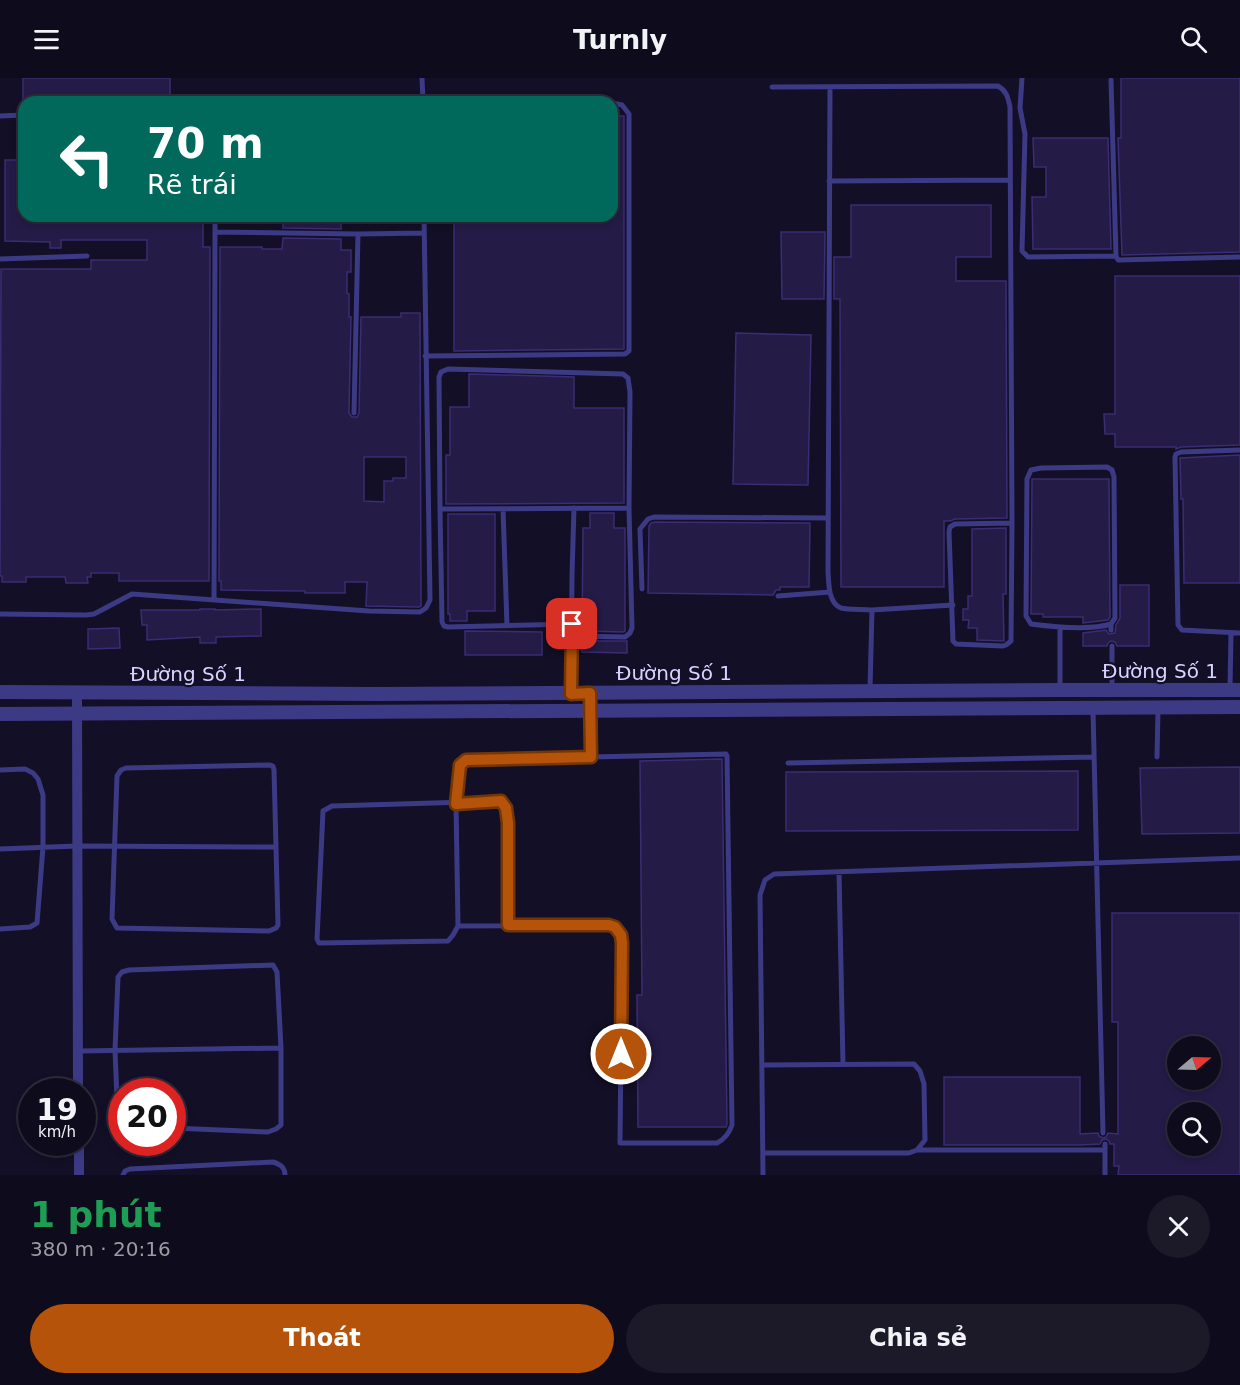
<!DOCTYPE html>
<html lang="vi">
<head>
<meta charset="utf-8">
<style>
	:root { --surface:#0e0b1c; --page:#1c1929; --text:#f1f3f6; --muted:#9b9ba3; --line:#2e2b3b; --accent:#b45309 }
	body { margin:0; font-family:"DejaVu Sans",sans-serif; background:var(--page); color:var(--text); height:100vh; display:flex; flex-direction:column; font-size:22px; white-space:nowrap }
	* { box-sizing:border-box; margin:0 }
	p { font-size:20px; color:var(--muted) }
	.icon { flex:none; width:33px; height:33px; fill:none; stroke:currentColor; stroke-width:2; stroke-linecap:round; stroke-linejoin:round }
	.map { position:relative; height:1097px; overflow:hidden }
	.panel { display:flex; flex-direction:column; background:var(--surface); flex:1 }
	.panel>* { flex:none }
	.guide { position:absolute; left:18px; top:18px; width:600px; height:126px; border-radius:18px; box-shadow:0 3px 9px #0003,0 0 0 2px var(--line); background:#00695c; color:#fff; overflow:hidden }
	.needle { width:39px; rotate:71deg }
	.controls { position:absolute; left:1167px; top:958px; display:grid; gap:12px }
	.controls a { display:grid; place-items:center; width:54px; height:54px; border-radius:50%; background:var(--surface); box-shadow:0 3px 9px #0003,0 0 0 2px var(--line); font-size:30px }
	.speed { position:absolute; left:18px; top:1000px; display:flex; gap:12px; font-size:30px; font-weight:700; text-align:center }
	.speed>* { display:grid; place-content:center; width:78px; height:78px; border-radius:50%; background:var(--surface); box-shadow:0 3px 9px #0003,0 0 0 2px var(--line); line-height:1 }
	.speed small { font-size:15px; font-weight:400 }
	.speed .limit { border:9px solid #d22; background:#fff; color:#111 }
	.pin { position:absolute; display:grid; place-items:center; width:51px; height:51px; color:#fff; margin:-26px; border-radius:12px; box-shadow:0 3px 9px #0006 }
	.me { position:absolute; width:66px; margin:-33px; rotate:0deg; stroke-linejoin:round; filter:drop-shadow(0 0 4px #0008) }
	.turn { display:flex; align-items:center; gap:21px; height:126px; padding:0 30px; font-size:27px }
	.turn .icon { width:78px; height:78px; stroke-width:2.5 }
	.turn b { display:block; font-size:42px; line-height:51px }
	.round { display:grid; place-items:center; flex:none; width:63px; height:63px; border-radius:32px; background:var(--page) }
	.head { display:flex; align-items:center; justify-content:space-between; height:102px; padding:0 30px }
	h1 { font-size:36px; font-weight:600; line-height:45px; color:#1e9e55 }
	.button { display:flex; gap:12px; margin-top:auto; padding:12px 30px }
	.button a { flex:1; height:69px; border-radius:36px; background:var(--accent); color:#fff; font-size:24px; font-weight:600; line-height:69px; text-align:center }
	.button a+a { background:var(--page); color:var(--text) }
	header { display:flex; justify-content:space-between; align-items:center; height:78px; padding:0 30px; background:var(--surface); font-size:27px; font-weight:600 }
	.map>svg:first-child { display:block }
</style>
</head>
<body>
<header><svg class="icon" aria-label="menu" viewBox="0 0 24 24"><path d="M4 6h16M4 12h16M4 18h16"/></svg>Turnly<svg class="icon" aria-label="search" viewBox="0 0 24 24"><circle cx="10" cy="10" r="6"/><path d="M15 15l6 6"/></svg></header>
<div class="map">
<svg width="1240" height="1097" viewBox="0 0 1240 1097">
	<rect width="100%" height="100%" fill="#130f26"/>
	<path fill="#241b47" stroke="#3b2d73" stroke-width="1.5" fill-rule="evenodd" d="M23 0H170V24H23Z
		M1121 0H1240V174L1122 177 1118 60H1121Z
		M612 38H624V271L454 273V138H612Z
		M1033 60H1108L1111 171H1033L1032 119H1046V89H1034Z
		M5 82H24V138H203V169H210L209 503H119V495H91V499H87L88 505H66L65 499H26V504H2V498H0L1 191H91V182H147V162H61V170H50V164L5 163Z
		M851 127H991V179H956V203H1006L1007 440 955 441 950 443H944V509H841L840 221H834V179H851Z
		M283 138H341V151L283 150Z
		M781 154H825L824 221H782Z
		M283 160 341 161V172H351V194H347V215L349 216V239H351L349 335 352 339H357L359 335 361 239H401V235H420L421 528 419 529 366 528 367 504H345V515H305V513L221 512V503H219L220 169H262V171H282ZM364 379H406V400H393V403H384V424L364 423Z
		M1115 198H1240V367L1181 369 1176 371V369H1115V356H1105L1104 336H1115Z
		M736 255 811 257 808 407 733 406Z
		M469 296 574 299V330H624V425L446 426V377H450V329H469Z
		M1240 377V505H1184L1183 421H1181L1180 380Z
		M1032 401H1109L1110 539 1108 542 1083 545V539H1043V536H1031Z
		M590 435H614V450H625V553L623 554 582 553 583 450H590Z
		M448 436H495V533H467V543H450V536H448Z
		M655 444 810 445 809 509H780V512H776L773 517 648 515 649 448 651 445Z
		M1006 450V516H1003L1004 563 977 562V550H968L969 542H963V531H968V518H972V451Z
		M1120 507H1149V568H1117L1115 564 1111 563 1108 565 1107 568H1083V555L1106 552 1109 556 1115 555 1116 547 1120 540Z
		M200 531H215V532L261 531V558L216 559V565H200V559L147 562V547H142L141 532H200Z
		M119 550 120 570 88 571V551Z
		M465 553 542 554V577H465Z
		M582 563H627V575L582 574Z
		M722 681 727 1046 726 1049H638L637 917H642L640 683Z
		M1240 689V755L1142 756 1140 690Z
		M1078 693V752L786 753V694Z
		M1112 835H1240V1097H1118L1119 1088H1114V1066H1110L1109 1063 1106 1061 1102 1062 1100 1066 1080 1067H944V999H1080V1056L1098 1055 1099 1058 1103 1060 1106 1059 1108 1055 1118 1056V944H1112ZM1178 969H1210V1002H1178ZM1178 1035H1210V1068H1178Z"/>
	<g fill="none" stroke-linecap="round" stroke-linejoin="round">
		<path stroke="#3d3a85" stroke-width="5" d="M422 0 423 24
			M1022 0 1020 30 1025 56 1022 173 1028 179 1116 178
			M1111 2 1116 178 1118 182 1240 179
			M772 9 998 8C1007 13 1008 20 1010 29L1012 445 1011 563 1006 567 1003 568 956 566 953 563 949 454 950 449 955 446 1012 445
			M830 9 828 494C829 505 828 525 841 530 848 532 864 531 872 532
			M0 38 24 37
			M829 103 1010 102
			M215 138V154L358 156
			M0 181 87 178
			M425 278 625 276 629 273V36L622 27 612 25
			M354 335 358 156 424 155
			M1240 372 1181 374 1176 376 1175 379 1178 547 1182 552 1240 555
			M440 431 439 299 441 294 448 291 623 296 628 300 630 314 629 430
			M503 431 507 548
			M642 511 640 451 648 441 654 439 828 440
			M778 518 830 514
			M214 521 215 154
			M0 536 86 537 94 536 132 516 369 533 420 534 426 530 430 522 424 138
			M1111 546C1089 553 1054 549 1031 546L1026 538 1027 401 1031 392 1041 390 1107 389 1112 392 1114 399 1115 540 1111 546V552
			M1060 550V612
			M572 558 625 559 630 555 632 550 629 430 440 431 442 544 444 548 448 549 572 546
			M1112 568V611
			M1230 610 1231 555
			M870 611 872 532 953 527
			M571 614 572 497 574 430
			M1093 632 1103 1055
			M1157 679 1158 632
			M788 685 1094 679
			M270 687 273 688 274 692 278 847 276 850 269 853 117 850 112 841 117 698 121 692 126 690Z
			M0 692 25 691 33 695 38 701 43 717V769L37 845 30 849 0 851
			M0 771 77 768 275 769
			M839 794 843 986
			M508 847V745L506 730 501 723 332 728 323 733 317 861 319 865 448 863 453 857 458 848 456 726 460 687 466 683 591 679 590 617
			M458 848 609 847 616 849 621 857 622 865 620 1065H717C725 1061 729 1056 732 1047L727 678 726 676 591 679
			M79 973 281 970
			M762 987 914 986 920 993 924 1006 925 1062 917 1072 909 1075H763
			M122 1048 118 1046 115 972 118 899 122 894 129 892 273 887 277 894 281 970V1047L276 1051 268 1054 172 1050
			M1105 1066V1097
			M917 1072H1105
			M123 1097 125 1093 130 1091 273 1084C280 1086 285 1089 285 1097
			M763 1097 760 817 765 802 774 796 1240 780"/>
		<path stroke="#3d3a85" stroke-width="10" d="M77 615 78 1014
			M79 1065V1097"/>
		<path stroke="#3d3a85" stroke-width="14" d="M0 614 376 616 1060 612H1240
			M0 636 1240 629"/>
	</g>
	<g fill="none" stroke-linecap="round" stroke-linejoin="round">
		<defs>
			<path id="route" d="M572 546 571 616 590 615 591 679 466 682 460 687 456 726 501 723 506 730 508 745V847H609L615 849 621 857 622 865 621 976"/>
		</defs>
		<use href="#route" stroke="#753606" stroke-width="15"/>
		<use href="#route" stroke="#b45309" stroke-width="10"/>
	</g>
	<g text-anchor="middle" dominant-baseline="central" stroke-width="4.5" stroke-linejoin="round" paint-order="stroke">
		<g font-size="20" fill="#d9d4ff" stroke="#130f26">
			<text x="1160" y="593">Đường Số 1</text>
			<text x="674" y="595">Đường Số 1</text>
			<text x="188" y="596">Đường Số 1</text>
		</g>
	</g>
</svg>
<div class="controls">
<a><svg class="needle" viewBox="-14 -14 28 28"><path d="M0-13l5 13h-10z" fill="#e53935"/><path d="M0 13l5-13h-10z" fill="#9b9ba3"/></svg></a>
<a><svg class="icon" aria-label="search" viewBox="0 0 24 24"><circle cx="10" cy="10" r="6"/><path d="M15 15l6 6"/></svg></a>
</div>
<div class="speed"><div>19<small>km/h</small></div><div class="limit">20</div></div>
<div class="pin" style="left:572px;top:546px;background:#d93025"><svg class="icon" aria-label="arrive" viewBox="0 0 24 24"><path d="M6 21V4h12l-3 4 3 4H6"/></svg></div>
<svg class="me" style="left:621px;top:976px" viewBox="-20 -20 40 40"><circle r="17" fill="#b45309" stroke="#fff" stroke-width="3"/><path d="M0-11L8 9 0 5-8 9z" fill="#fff"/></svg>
<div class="guide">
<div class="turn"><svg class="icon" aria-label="left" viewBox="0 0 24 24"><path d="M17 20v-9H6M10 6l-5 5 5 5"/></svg><div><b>70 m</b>Rẽ trái</div></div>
</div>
</div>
<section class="panel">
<div class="head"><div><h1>1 phút</h1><p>380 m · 20:16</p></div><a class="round"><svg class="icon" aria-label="close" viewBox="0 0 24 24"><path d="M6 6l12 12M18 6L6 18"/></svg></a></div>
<div class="button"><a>Thoát</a><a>Chia sẻ</a></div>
</section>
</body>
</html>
